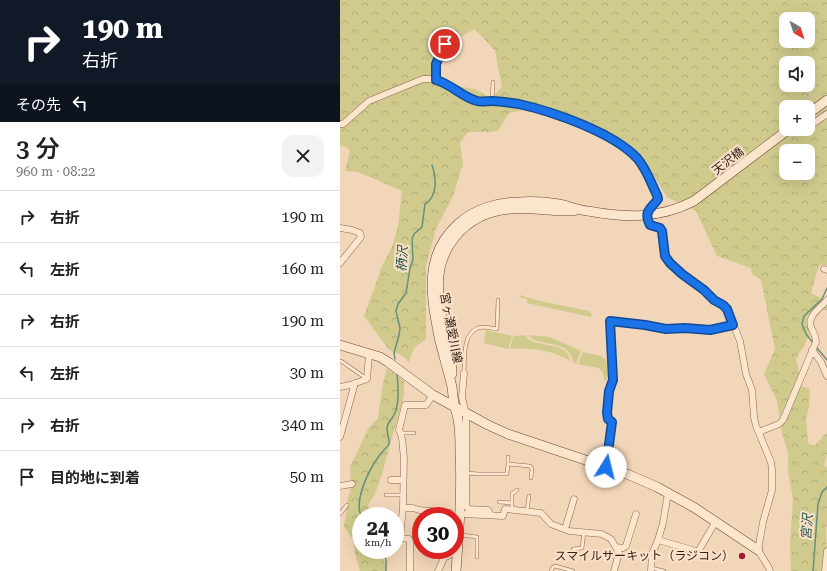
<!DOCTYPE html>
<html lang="ja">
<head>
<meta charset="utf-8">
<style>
	:root { --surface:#fff; --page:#f2f2f2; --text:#222; --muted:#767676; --line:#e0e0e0 }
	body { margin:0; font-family:"Roboto Serif","Noto Sans JP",serif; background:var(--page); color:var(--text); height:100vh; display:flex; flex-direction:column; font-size:15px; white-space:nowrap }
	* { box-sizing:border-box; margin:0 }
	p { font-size:13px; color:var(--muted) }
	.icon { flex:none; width:22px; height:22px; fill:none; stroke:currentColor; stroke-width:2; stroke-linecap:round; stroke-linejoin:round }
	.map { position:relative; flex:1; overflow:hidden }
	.details { display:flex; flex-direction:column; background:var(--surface); width:340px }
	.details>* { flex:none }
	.top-card { background:#111827; color:#fff; overflow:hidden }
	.needle { width:26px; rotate:141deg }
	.buttons { position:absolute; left:439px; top:12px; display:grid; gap:8px }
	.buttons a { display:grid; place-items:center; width:36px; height:36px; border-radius:8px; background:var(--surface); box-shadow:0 4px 16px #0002; font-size:20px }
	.speed { position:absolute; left:12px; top:507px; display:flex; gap:8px; font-size:20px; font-weight:700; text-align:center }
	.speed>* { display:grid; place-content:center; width:52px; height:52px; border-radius:50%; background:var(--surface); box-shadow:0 4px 16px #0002; line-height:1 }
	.speed small { font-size:10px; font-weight:400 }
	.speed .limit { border:6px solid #d22; background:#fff; color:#111 }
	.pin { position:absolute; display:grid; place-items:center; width:34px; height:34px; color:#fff; margin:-17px; border:2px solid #fff; border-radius:50%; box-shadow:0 1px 4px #0007 }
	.me { position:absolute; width:44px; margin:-22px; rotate:9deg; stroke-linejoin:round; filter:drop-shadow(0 0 3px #0008) }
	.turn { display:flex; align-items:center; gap:14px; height:84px; padding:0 16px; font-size:18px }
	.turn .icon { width:52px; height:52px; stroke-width:2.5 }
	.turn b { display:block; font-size:28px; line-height:34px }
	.then { display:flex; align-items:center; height:38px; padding:0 16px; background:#0003; gap:8px; font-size:15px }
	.round { display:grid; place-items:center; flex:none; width:42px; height:42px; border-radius:12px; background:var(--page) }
	.head { display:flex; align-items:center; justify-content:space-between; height:68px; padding:0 16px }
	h1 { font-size:24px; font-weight:600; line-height:30px }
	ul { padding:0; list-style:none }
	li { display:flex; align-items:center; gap:12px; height:52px; padding:0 16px; border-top:1px solid var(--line) }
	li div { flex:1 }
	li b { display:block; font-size:15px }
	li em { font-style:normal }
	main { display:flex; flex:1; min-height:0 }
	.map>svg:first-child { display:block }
</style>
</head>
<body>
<main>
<section class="details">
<div class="top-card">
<div class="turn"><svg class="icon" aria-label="right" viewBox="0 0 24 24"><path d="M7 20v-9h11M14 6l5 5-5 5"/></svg><div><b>190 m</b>右折</div></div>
<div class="then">その先<svg class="icon" aria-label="left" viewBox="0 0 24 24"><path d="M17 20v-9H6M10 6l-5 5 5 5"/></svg></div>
</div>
<div class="head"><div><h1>3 分</h1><p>960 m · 08:22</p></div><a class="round"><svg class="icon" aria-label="close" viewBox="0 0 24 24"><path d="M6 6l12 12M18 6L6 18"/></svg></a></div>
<ul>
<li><svg class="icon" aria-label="right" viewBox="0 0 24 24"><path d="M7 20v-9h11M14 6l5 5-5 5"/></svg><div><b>右折</b></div><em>190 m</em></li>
<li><svg class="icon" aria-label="left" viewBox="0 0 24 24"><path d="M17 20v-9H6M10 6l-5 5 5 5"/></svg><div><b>左折</b></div><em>160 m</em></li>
<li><svg class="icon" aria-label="right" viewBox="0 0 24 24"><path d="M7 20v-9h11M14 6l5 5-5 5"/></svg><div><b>右折</b></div><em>190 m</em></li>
<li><svg class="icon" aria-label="left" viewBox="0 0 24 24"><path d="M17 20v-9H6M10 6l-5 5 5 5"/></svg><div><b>左折</b></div><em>30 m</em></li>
<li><svg class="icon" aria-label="right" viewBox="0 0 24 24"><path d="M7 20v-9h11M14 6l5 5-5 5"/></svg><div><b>右折</b></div><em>340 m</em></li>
<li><svg class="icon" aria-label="arrive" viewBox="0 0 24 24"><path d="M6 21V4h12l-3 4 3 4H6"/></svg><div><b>目的地に到着</b></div><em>50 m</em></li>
</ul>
</section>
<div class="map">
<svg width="487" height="571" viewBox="0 0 487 571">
	<defs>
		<pattern id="forest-crowns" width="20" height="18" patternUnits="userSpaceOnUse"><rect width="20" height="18" fill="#d0cb8d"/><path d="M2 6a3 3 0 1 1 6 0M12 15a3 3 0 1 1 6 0" fill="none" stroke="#b3ae79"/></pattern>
	</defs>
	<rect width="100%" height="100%" fill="#f2d6b9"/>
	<path fill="#d0cb8d" d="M180 295 196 300 249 311 252 315 251 317 187 303V299L179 297Z
		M146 330 172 336 168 349 144 343Z
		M185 335C187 337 189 340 192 341 204 347 229 343 230 361 211 349 191 348 170 349L173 336Z
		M188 335 210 337 241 351 236 364 233 362C229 337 199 349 188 335Z
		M243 352 261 356 266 360 268 375 265 382 262 371 259 368 238 364Z"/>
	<path fill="url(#forest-crowns)" fill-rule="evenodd" d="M0 0H487V265H479L471 293 487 301V310L475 308 468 316 469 336 456 359 459 371 457 385 470 389 469 407 466 419 468 443 474 446 487 432V454L484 465 487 468V522L486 529 487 571H451L450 543 453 499 448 471V453L442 433 437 401 424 374 435 349 421 280 412 274 411 268 377 256 356 211 327 197 299 154 270 134 245 121 203 106 169 113 158 131 149 132H128L120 143 123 164 113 196 96 229 86 266V339L74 348 69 362 61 355 49 350 24 316 43 264 52 247 58 226 62 191 18 172 5 171 10 151 7 147 0 146ZM446 19H468V41H446ZM135 29 155 51 162 87 151 98 135 89 116 86 100 76 101 51 113 41ZM446 63H468V85H446ZM446 107H468V129H446ZM446 151H468V173H446Z
		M47 368 64 381V395L42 474 35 494 28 505 33 516H21V550H42L46 571H20L16 558 13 540 4 527 8 497 11 487 10 467 28 429 38 418 43 383Z"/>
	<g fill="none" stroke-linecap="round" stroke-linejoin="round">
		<path stroke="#668f7d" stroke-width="1.5" d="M474 344 466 334 462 324 464 316 482 299 487 288
			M476 347 487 360
			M55 359 54 353 59 335 60 328 56 311 58 304 66 293 70 268 73 260 72 239 74 234 82 227 85 204C97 197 97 180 92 165
			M21 516C14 499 29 470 39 456 41 452 47 448 49 444 50 440 47 434 47 429 47 422 51 421 54 415 60 402 58 387 57 373
			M43 550 46 560V571
			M473 571 478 504 482 492 487 487"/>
		<defs>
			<path id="lane" d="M152 101 153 82
				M1 361 27 379
				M124 373C125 359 122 334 138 328 144 326 151 328 157 329L158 300
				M62 433H74
				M168 464V457
				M127 473 138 474H167L168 464 190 466 192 469 191 478
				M46 495H62
				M159 502 172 503
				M172 509V494L177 490
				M187 511 189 496
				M0 514 7 505
				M121 535 137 537V557
				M233 549 242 548 244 532
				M311 568 324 571
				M211 571 213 567 215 566 233 571"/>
			<path id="street" d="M96 80V64L105 44 114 34
				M0 124H3L29 101 83 79H93L101 81 129 99 138 101 165 102 197 109 242 125 263 135 287 149 297 159 306 173 317 195 318 199C311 209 303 211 310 225L320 228 322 231 325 256 330 263 342 274 364 290 374 300 383 305 387 309 400 341 406 374 412 390 414 417 416 426 431 462 432 470V490L423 522 418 550 429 568 430 571
				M468 127 487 114
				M459 129H464
				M0 228 12 230 20 233 21 237 0 263
				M484 269 487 270
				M472 350 481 362 487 376
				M124 373 122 397 126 415V506L128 509 148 510 151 515
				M0 387 10 385 27 379 29 354
				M419 432 439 424 443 420 476 342C476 336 473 332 471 327 467 315 481 308 487 300
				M0 437 15 383
				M266 467 272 422 268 419 267 413 269 391 273 379 270 321 305 325 326 329 345 328 370 330 393 325
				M51 480H63
				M0 486 12 484
				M63 508 64 456C62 448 64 437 59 430L65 405H86L93 395
				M124 514 163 516 165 509 201 513 211 524 229 531 262 534 271 539 279 553 274 571
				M225 529 234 499
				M318 540 323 523 328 493
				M276 547 283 548 286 546 296 514
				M70 571V541L69 539 60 538 63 508H73L79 510 110 513
				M98 571 104 558 113 553
				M311 571 312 554 318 540 356 551 359 550 376 521
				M485 571 487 551"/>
			<path id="secondary" d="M468 114 487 100
				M0 345 40 357 48 362 93 395 148 425 168 434 287 474 317 487 355 508 418 550
				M112 374C111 347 101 322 99 295 94 250 124 213 170 209 191 207 212 212 234 211
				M116 571C119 531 122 490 120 450 120 440 120 429 118 420 118 416 116 412 115 408 113 401 113 394 112 387 108 370 103 354 99 337 91 296 83 255 118 224 134 209 158 202 179 202 192 201 206 202 219 204 228 206 238 210 248 211 286 218 319 219 354 201L449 129"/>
		</defs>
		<use href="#lane" stroke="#8a6552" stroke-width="4"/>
		<use href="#street" stroke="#8a6552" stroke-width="7"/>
		<use href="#secondary" stroke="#6b4636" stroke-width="10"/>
		<use href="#lane" stroke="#fce5cd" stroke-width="3"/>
		<use href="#street" stroke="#fce5cd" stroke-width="6"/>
		<use href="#secondary" stroke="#fce5cd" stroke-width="9"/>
	</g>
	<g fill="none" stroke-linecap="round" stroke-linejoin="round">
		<defs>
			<path id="route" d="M105 44 96 64V80C111 84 122 97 137 101 141 102 147 101 152 101 161 101 170 103 179 104 214 112 272 132 297 158 306 168 311 183 317 195L318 199C311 209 303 211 310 225L320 228 322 231 325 256 330 263 342 274 364 290 374 300 383 305 387 309 393 325 370 330 345 328 326 329 305 325 270 321 273 380 269 391 267 413 268 419 272 422 266 467"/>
		</defs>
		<use href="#route" stroke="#114b97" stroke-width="10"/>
		<use href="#route" stroke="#1a73e8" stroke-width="7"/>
	</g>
	<circle fill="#9e1d37" stroke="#f9e1c9" stroke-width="1.5" cx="402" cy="556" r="4"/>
	<g text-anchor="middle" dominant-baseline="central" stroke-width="4" stroke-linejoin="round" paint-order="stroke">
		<g font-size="12" fill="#372219" stroke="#f9e1c9">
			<text transform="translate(388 161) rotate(-38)">天沢橋</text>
			<text transform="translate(111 328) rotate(79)">宮ヶ瀬愛川線</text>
		</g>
		<g font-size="12" fill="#372219" stroke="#f9e1c9" text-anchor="end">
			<text x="394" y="556">スマイルサーキット（ラジコン）</text>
		</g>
		<g font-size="13" font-style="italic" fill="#27584b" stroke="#f9e1c9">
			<text transform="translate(62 259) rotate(-86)">柄沢</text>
			<text transform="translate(467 527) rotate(-86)">宮沢</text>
		</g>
	</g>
</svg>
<div class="buttons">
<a><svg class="needle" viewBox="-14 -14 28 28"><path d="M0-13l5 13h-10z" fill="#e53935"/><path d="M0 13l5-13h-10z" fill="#767676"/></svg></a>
<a><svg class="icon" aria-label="sound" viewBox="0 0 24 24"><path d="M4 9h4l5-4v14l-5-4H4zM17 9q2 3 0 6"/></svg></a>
<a>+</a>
<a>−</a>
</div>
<div class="speed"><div>24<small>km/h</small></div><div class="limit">30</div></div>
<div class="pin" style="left:105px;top:44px;background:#d93025"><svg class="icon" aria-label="arrive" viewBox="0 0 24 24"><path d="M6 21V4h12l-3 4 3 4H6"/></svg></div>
<svg class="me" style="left:266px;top:467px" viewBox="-20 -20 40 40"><circle r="19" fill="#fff"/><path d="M0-13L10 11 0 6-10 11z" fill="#1a73e8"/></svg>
</div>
</main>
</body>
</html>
